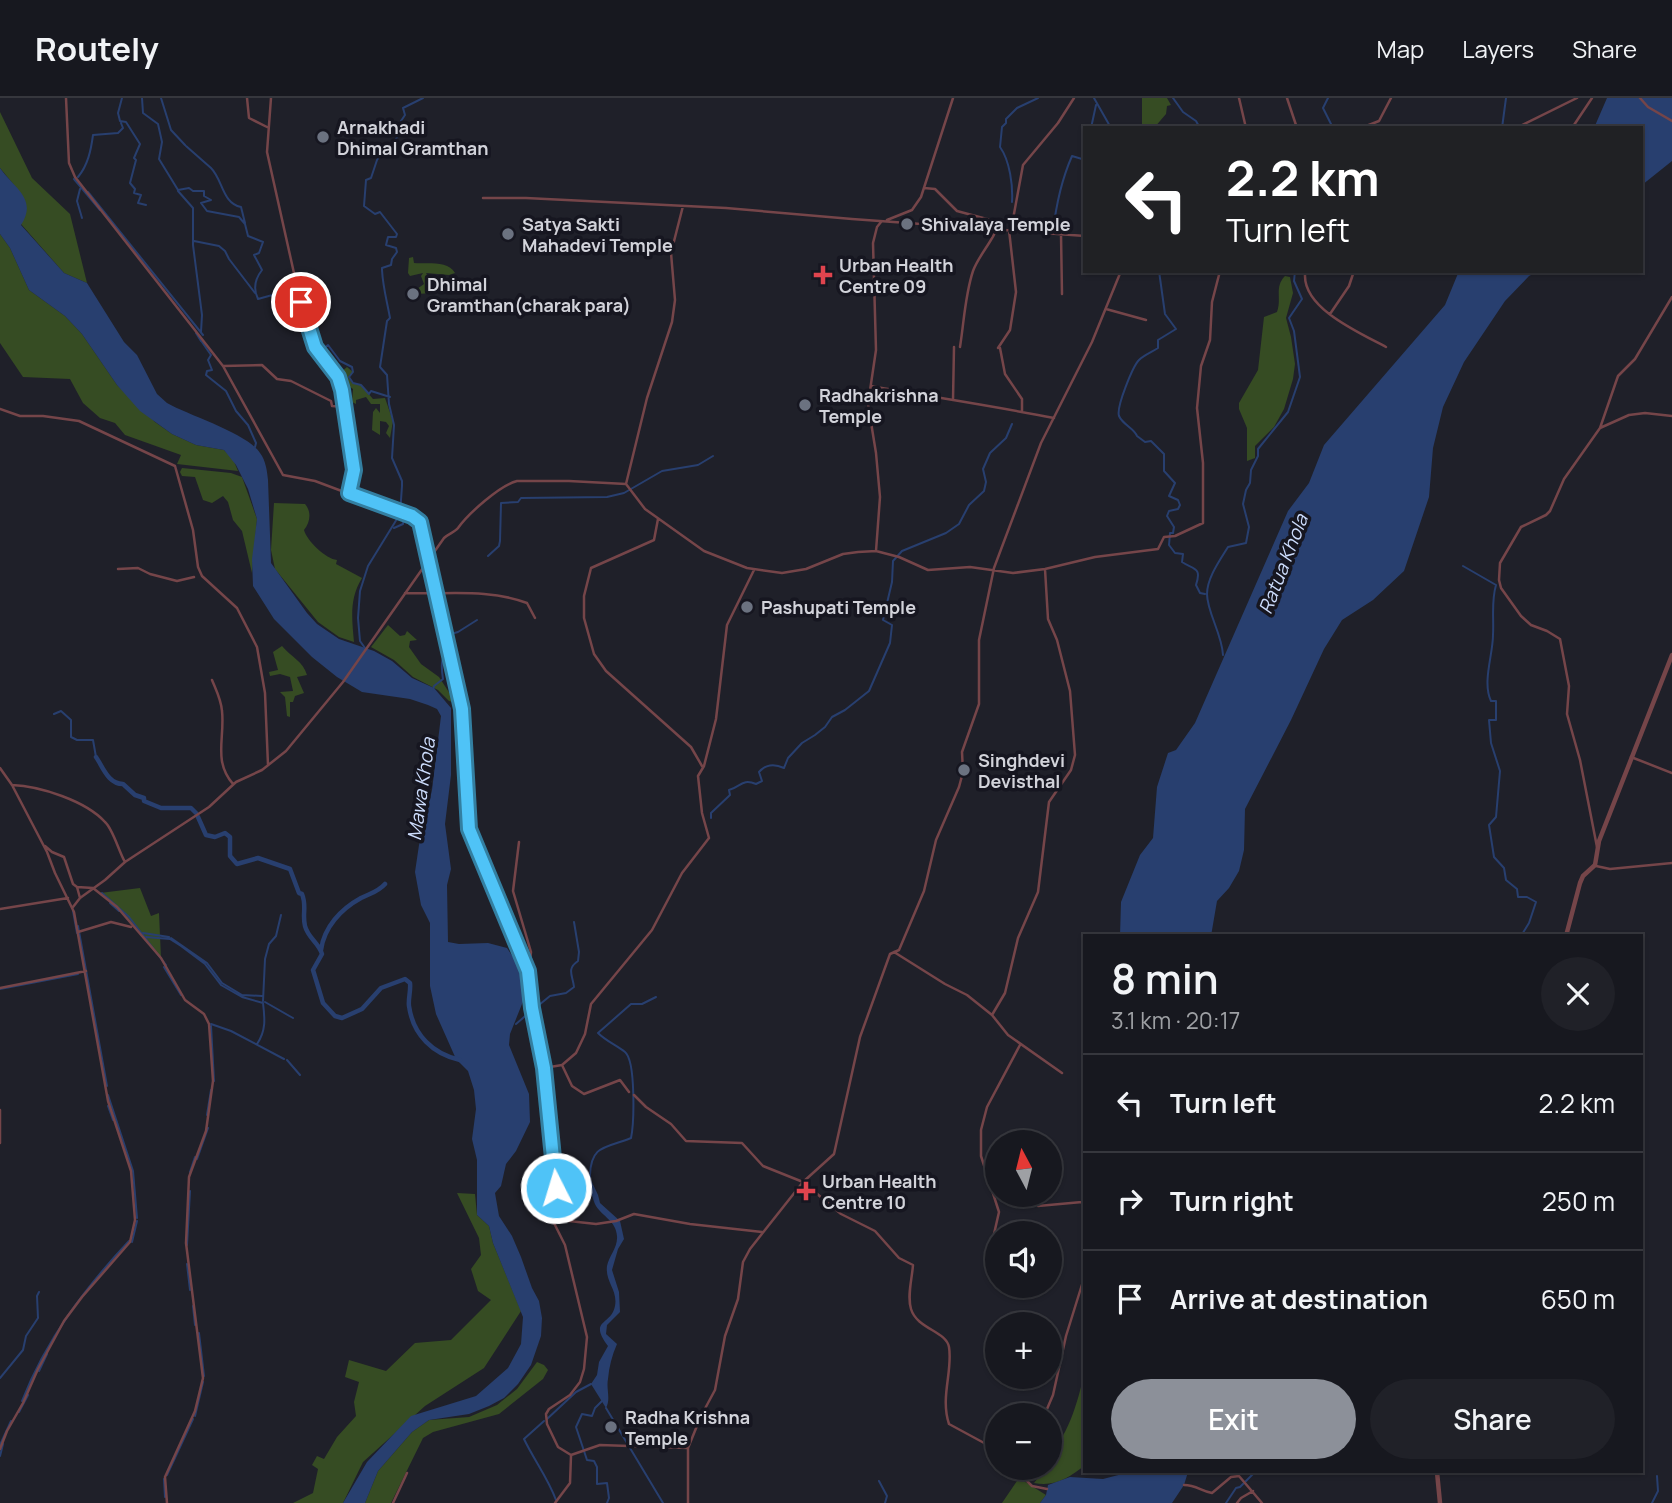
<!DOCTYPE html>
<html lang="en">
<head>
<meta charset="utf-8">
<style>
	:root { --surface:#17181f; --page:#202128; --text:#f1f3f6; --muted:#9ea0a4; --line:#36373d; --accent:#8c9099 }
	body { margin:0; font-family:Manrope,sans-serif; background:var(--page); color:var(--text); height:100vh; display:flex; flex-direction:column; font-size:26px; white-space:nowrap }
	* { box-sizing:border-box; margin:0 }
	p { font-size:23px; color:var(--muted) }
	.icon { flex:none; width:38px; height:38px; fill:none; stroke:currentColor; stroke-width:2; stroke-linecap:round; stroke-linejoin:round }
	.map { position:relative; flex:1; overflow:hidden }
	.drawer { position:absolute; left:1083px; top:836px; width:560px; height:539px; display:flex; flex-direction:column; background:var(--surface); border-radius:0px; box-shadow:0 2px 5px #0004,0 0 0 2px var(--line) }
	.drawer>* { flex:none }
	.banner { position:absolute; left:1083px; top:28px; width:560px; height:147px; border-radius:0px; box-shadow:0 2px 5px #0004,0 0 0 2px var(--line); background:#202124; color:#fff; overflow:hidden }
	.needle { width:46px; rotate:353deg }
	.controls { position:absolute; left:985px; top:1032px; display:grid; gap:14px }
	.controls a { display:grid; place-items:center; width:77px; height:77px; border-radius:50%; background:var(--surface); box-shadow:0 2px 5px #0004,0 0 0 2px var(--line); font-size:35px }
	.pin { position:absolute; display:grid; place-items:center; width:60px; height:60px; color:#fff; margin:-30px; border:4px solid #fff; border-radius:50%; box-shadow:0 2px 7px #0007 }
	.me { position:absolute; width:77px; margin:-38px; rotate:355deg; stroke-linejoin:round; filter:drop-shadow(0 0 5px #0008) }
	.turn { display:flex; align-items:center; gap:24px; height:147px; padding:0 28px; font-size:32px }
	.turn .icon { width:91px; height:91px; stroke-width:2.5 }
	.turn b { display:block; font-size:49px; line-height:60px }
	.round { display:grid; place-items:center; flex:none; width:74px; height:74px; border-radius:37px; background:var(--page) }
	.headline { display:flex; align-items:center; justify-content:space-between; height:119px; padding:0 28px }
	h1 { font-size:42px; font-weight:600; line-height:52px }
	.button { display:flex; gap:14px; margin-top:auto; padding:14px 28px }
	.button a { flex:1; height:80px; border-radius:42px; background:var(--accent); color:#fff; font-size:28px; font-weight:600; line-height:80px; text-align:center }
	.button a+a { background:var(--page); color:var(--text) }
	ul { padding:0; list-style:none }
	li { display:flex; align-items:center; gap:21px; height:98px; padding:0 28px; border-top:2px solid var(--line) }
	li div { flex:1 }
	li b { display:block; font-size:26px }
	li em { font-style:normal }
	header { display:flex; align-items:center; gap:42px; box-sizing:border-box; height:98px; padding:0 35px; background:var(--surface); border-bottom:2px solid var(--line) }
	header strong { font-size:33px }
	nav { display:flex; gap:38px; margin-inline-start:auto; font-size:24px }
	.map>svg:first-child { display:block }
</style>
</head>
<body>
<header>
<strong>Routely</strong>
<nav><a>Map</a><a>Layers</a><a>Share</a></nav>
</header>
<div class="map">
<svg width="1672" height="1405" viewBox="0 0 1672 1405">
	<rect width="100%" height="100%" fill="#1f2029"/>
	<path fill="#364c23" d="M1142 0H1167L1171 7 1167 8 1166 16 1154 30 1142 28Z
		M0 14 32 80 70 116 87 185 64 175 21 126 19 93 0 70Z
		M0 136 10 150 29 192 65 218 82 236 117 287 155 324 172 336 196 347 224 352 233 361 238 373 177 366 181 357 125 337 115 325 100 320 83 305 70 281 23 279 0 245Z
		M413 159 414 165C427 166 448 162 455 175L449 177 426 175 430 182 427 191 431 195 418 196 417 191 424 186 421 178 423 175 410 178 408 175 409 160Z
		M1285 178 1290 179 1293 195 1286 220 1291 239 1295 266 1293 281 1284 311 1274 329 1255 348V360L1247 363V330L1239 311V305L1258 272 1264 219 1277 214C1282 201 1274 189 1285 178Z
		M347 269 353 274 349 280 352 285 361 287 373 301 385 300 393 323 390 340 386 335 389 328 386 324 380 323V337L372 332 373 314 376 310 380 315V306H371L366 299 356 302V306L352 304 353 291 346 286 341 287 339 276Z
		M182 370 231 375 242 379 257 421 252 475 242 433 233 422 228 404 223 398 212 405 203 402 195 379 182 378 180 374Z
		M274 405 305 406C312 414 310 425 304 432 307 443 326 461 337 462L336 466 362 480C349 501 352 521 354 544L339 539 318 524 275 471 271 452Z
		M388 527 400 538 405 537 407 533 417 542 410 543 409 549 421 566 439 579 456 605 449 603 438 592 413 579 394 562 371 549Z
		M282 548C291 559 303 563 307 577L297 579 304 595 295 598 293 604H290V619L287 618 285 599 280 594 293 593 290 579 280 576 270 578 269 574 278 572 273 554Z
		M140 790 151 818 159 815 161 860 127 820 100 795Z
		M457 1095 475 1096 477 1117 489 1128 493 1145 521 1213 484 1270 425 1308 363 1364 343 1405H293L313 1395 318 1371 312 1367 317 1358 324 1361 337 1339 356 1318 354 1304 359 1284 345 1279 349 1262 386 1273 415 1245 451 1242 491 1202 478 1193 471 1171 481 1157 479 1140Z
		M537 1264 544 1267 548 1272 543 1281 499 1316 433 1334 423 1340 391 1405H365L378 1373 412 1334 429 1322 469 1319 497 1307 517 1291Z
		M1085 1271V1367C1069 1380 1055 1389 1034 1385L1041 1376V1370H1050V1356C1069 1337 1080 1297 1085 1271Z
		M1019 1380 1046 1397 1040 1405H1002Z"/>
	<path fill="#283f6f" d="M1607 0H1672V63L1642 87V30H1594Z
		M0 70C14 90 38 101 21 127L64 175 87 185 124 244 137 257 157 296 167 305C190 318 247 335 260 355 266 363 267 373 268 382L271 465 307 515 317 526 339 541 374 553 392 563 412 580 434 590 451 610V677L445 726 451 771 447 787 448 844 459 846 488 845 507 850 519 868 524 885V901L510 936 509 947 529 996 530 1024 516 1053 506 1066 501 1088 495 1095 499 1118 512 1138 521 1159 532 1190 539 1203 542 1220 541 1238 531 1267 518 1286 504 1300 489 1308 469 1316 429 1322 412 1334 378 1373 365 1405H343L367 1364 411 1318 476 1298 508 1270 521 1246 523 1219 493 1145 489 1128 477 1117V1062L472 1041 476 1011 474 992 468 973 456 961 436 916 430 888V825L421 807 415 774 419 747 432 692 441 618 437 611 428 607 410 601 362 594 337 579 312 559 274 521 253 488 252 461 257 421 248 391 236 367 224 352 196 347 172 336 140 313 117 287 82 236 65 218 29 192 10 150 0 136Z
		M1459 173H1539L1529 178 1505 203 1464 264 1443 309 1433 350 1429 399 1404 473 1373 502 1342 522 1324 551 1291 622 1245 711 1244 752 1239 773 1229 790 1217 803 1211 838H1120L1121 804 1140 757 1153 740 1157 689 1168 655 1176 652 1195 625 1288 413 1309 385 1324 347 1445 207Z
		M589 1077H591V1082L598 1097 600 1105 620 1123 624 1141 618 1151 612 1172 619 1194 620 1214 607 1227 606 1236 617 1246C612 1257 609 1269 608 1281 606 1291 611 1301 606 1310L591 1286 597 1277 599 1264 608 1248C588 1221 611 1228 615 1208 618 1192 605 1184 607 1168 609 1158 618 1149 617 1138 616 1123 603 1119 596 1108 592 1101 589 1085 589 1077Z
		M1130 1374H1188L1184 1387 1172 1405H1040L1046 1397 1048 1387 1070 1379 1103 1381Z"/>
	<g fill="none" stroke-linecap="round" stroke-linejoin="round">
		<path stroke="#283f6f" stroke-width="2" d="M122 0 118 15 120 23 126 24 140 46 134 60 136 62 130 85 135 91 134 95 141 97 138 105 146 107
			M142 0 143 15 158 26 162 44 159 61 178 92 189 90 193 93H204V98L211 102 201 105 207 113 239 119 245 126 248 138 263 144 259 155 254 157 262 172C255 181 253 191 258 201L276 196 287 204 295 216 313 221 314 243
			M161 0 171 32 185 47
			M1094 0 1111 30
			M1173 0 1183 14 1196 23 1200 30
			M1091 30 1096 7
			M1326 30 1331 26 1323 10 1328 0
			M1502 30 1506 0
			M186 48C194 55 203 63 211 70 223 82 222 105 241 109L245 125
			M78 79C88 67 91 52 93 37L118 35 123 30 121 25
			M74 81 100 112
			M80 91 77 103 82 120
			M178 93 193 110V147L202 217 201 234
			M88 94 203 237
			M1012 104C1013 88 1010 63 1000 49L1002 29 1006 25V21L1017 10 1038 0
			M1053 134C1056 107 1061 83 1072 58L1082 61 1085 53
			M194 143 219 148 225 153 229 161 255 195
			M1159 173 1165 216 1176 231 1158 242V250C1152 254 1144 257 1139 262 1133 268 1116 309 1119 318 1123 327 1134 330 1137 338L1145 344 1151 343 1164 356V373L1175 385 1169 398 1178 402 1180 407 1178 411 1169 413 1167 418 1174 429 1173 435H1170L1169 447 1175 455 1183 456 1182 464C1194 472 1202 469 1196 487L1200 495 1205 496
			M196 235 201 243
			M202 244 211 257 208 262 212 272 207 273 206 277 226 293 236 313 248 327 256 345 255 349
			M316 247 324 250 328 247 340 263 352 269 353 274 349 279 353 285 361 287 369 296 371 293 390 299
			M394 430 403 426 404 418 401 411
			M488 458 499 448 500 443 501 405 518 404 521 400 607 399 624 395 662 373 698 367 713 358
			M1463 468 1496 487C1491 504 1494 519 1493 537 1493 557 1482 584 1491 603H1496V622H1489L1491 645 1500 673 1496 719 1489 727 1494 759 1504 770 1506 782 1517 791 1518 799H1527L1536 804 1529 825 1521 838
			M365 550 360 543 358 520 360 493 368 468 400 416 402 388V383L392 360 394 327 389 306 387 277 380 269 387 223 390 220C387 203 383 190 382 172V170L391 167 392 161 397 154 396 150 386 147 388 139H396L397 136 380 114 375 116 364 108 366 82 371 80 377 62 387 47 393 45 400 35 407 33 401 23 405 17 403 10 423 0
			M1223 557C1222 536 1207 514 1207 496 1207 480 1220 462 1228 449L1246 445 1249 429 1243 406 1246 392 1250 385 1251 372 1258 358V351L1288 314 1300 279 1294 233 1289 220 1302 201 1294 183 1295 173
			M433 592 434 588 443 581C441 568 440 556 452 550L451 536 458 534 477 522
			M54 616 61 613 71 622V639L77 642H93L96 659
			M711 720V715L730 697 729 692C741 689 742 680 756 686L762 683 759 674C766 666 775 666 784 670L788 660 802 645 815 637 825 629 832 619 845 612 869 593 890 545 892 527 883 522 892 484 893 463 902 453 946 435 959 426 969 407 984 393 986 384 983 371 990 355 1006 340 1012 326
			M102 795 129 819 166 867
			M110 805 119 813
			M73 813 77 835
			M78 828 107 988
			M143 835 169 839
			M146 839 170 841 181 848 205 866 221 887 242 899 263 905C265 921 266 933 257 946
			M171 840 207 865 222 885 242 897 262 898
			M164 869 181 897
			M0 891 78 876
			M263 903 265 861 269 846 276 838 281 817
			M265 904 293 920
			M534 911 550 898 566 895 574 889C573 878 566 871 578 863L579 854 574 824
			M211 926 231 933 284 961
			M516 926 531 913
			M211 928 214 983
			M287 962 300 977
			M108 997 133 1073 137 1120
			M108 1008 113 1022
			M207 1017 211 992
			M197 1061 208 1030
			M190 1074 195 1059
			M590 1077C591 1046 607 1050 631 1040 634 1026 636 963 625 954 616 947 606 943 598 935L631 906H642L656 899
			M132 1144 137 1123
			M187 1147 190 1093
			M187 1166 190 1192
			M193 1208 195 1227
			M199 1235 204 1278
			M39 1273 47 1256
			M0 1280 23 1252 26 1238 38 1220 37 1198 39 1194
			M22 1303C46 1242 84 1191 129 1143
			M602 1303 595 1310 592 1318 582 1316 576 1329 587 1362 594 1363 597 1369V1386L607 1385 609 1400 607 1405
			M606 1310 663 1405
			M19 1314 28 1297
			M195 1318 203 1284
			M547 1321 576 1294 591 1286
			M544 1323 524 1341C534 1362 548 1380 556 1402
			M0 1347 11 1323
			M0 1358 3 1346
			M167 1377 193 1321
			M164 1381 165 1399
			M879 1383 887 1398 885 1405
			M1226 1405 1236 1390 1240 1389 1255 1374
			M1652 1405 1658 1393 1657 1378"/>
		<path stroke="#283f6f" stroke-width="4.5" d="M96 659C103 669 108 686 123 686L135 697 144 700V703L161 710H191L196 715
			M198 719 206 737 215 739 225 735 230 739V758L237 766 258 760 290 771 299 795 302 796C307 808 302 816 305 828 308 840 319 845 322 856L313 872 323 905 335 918 342 920 362 911 381 890 405 881 410 885C411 893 408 901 409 908 413 937 433 956 460 962
			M321 852C324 829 341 811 361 800 371 795 378 794 385 786"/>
		<path stroke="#754549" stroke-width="2.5" d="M66 0 69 65 75 79 223 268 283 377 315 383 419 422 462 611 469 731 528 873
			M247 0 249 20 267 29
			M271 0 267 54 304 220 315 249 338 279 342 292 354 372 349 395
			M1239 0 1246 30
			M1287 0 1297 30
			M1640 0 1648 9 1672 23
			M1361 30 1379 23 1391 0
			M1516 30 1577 0
			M1572 30 1592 0
			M924 90 935 91 957 113 998 124C997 139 979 156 973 173 965 197 964 224 960 249
			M483 100H526L726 110 852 121 1085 138
			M683 108 671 155 675 202 672 224 647 300 626 386 645 411 704 453 747 470 782 475 806 471 843 456 858 454 876 453 899 459 928 472 970 469 1013 475 1045 471 1095 459 1158 451 1164 439 1175 438 1203 425V365L1197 310 1201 268 1210 242 1212 204 1220 173
			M887 122 912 112 921 99 953 0
			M1011 132 1023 67 1058 25 1074 0
			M1061 136 1062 196
			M1207 173 1220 176
			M1305 177C1304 211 1360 235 1386 249
			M1106 211 1146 222
			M1330 216 1349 188 1354 173
			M998 250 1010 232 1016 194 1009 132
			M1000 250 1005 276 1022 301V313
			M223 268 262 267 277 281 291 283 331 303 332 308 344 309
			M871 288C932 299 993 308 1054 320
			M953 302 954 249
			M0 311 20 318H43L79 323 175 368 193 432 198 469 202 478 237 510 257 549 265 595 268 667
			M1600 330 1629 317 1645 315 1672 318
			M658 421 654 442 591 470 584 498V520L594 556 606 573 691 649 702 668
			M876 453 880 399 876 355 868 306 876 252 873 145 877 129 881 124
			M118 471 138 470 150 476 177 483 194 479
			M405 495C446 497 487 490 527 505L535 520
			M212 582C216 592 221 601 222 613 225 640 213 663 233 686
			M1631 659 1672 675
			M0 670 12 687 47 754 55 775 74 814 108 1003 131 1073 135 1122 130 1144 82 1199 64 1223 38 1271 23 1305 7 1333 0 1351
			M12 687C40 688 86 703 105 724 113 731 119 754 125 764
			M519 744 513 793 531 854 528 879 544 970 556 1083 552 1121 565 1147 587 1239 584 1271 580 1284 570 1297 549 1311 546 1316 547 1326 558 1349 571 1357
			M45 748 52 754 64 759 73 786 77 789
			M1597 749 1580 662 1567 616 1569 588 1560 541 1547 533 1531 527 1521 518 1501 490 1499 482 1500 465 1521 429 1546 417 1550 413 1564 381 1600 330 1618 278 1635 261 1672 199
			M1596 768 1610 771 1672 765
			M80 800 77 789 93 790 117 809 161 860 185 902 204 916 209 926 213 983 206 1033 189 1079 186 1145 203 1280 195 1313 165 1379 167 1405
			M73 809 80 800 105 782 125 764 209 709 236 684 262 672 286 653 343 584 444 440C448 436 455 434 458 430 468 416 500 387 517 383H569L626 386
			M0 811 68 800
			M78 834 111 824 131 829
			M894 854 945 886 967 897 992 917 1008 937 1062 975
			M0 890 86 873
			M992 917 1005 895 1018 840 1038 794 1049 704 1071 672 1075 657 1070 593 1057 542 1048 521 1045 471
			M562 967 572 988 584 996 620 982 629 994
			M544 970 562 967 576 955 585 936 591 906 652 832 682 775 709 740 702 715 698 678 704 668 716 621 727 527 754 472
			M634 997 646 1009 671 1026 686 1043 742 1045 763 1068 803 1084 841 1116 875 1133 899 1160 913 1167C912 1181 907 1198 911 1211 917 1231 946 1233 949 1249 953 1273 940 1299 949 1326L986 1346 998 1357
			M0 1012V1045
			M1083 1033 1085 1047
			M1085 1095 1082 1104 1085 1128
			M1038 1108 1082 1104
			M552 1116 569 1123 596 1126 616 1123 634 1116 690 1126 762 1134
			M994 1136 999 1114 981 1058V1032L987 1009 1020 947
			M1044 1318 1053 1297 1066 1238 1085 1177
			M571 1357 600 1347 688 1350
			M1014 1370 1032 1388 1047 1391
			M1184 1387C1196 1387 1201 1393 1212 1395L1231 1379 1239 1378 1262 1405
			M393 1405 407 1375
			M555 1405 570 1385 571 1358
			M688 1405V1350L701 1318 715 1292 725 1238 738 1201 743 1164 750 1151 803 1084 834 1056 860 939 890 856 899 852 924 793 936 742 959 689 963 674 962 654 979 606V542L994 470 1041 345 1092 244 1121 173
			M1237 1405 1241 1400 1253 1393"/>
		<path stroke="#754549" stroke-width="4.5" d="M1566 838 1580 785 1583 778 1595 767 1599 743 1672 557
			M1437 1374 1440 1405"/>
	</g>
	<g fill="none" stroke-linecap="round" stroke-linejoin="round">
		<defs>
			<path id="route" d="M301 204 315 249 338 279 342 292 354 372 349 395 412 418 420 424 462 611 469 731 528 873 532 910 544 970 556 1090"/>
		</defs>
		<use href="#route" stroke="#337fa1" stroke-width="18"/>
		<use href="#route" stroke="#4fc3f7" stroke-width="12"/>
	</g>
	<g fill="#6b7280" stroke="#161620" stroke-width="2.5">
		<circle cx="323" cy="39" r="7"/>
		<circle cx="907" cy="126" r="7"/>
		<circle cx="508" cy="136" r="7"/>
		<circle cx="413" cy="196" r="7"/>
		<circle cx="805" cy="307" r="7"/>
		<circle cx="747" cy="509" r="7"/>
		<circle cx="964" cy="672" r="7"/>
		<circle cx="611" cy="1329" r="7"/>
	</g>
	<g fill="#e0444e" stroke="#161620" stroke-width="2.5">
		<path d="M819.5 166.5h7v7h7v7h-7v7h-7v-7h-7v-7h7z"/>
		<path d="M802.5 1082.5h7v7h7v7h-7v7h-7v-7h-7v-7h7z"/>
	</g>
	<g text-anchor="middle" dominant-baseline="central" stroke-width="7" stroke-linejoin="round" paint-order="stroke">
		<g font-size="18" font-weight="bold" fill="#d2d3da" stroke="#161620" text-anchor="start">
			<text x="337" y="29">Arnakhadi<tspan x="337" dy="21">Dhimal Gramthan</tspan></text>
			<text x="522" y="126">Satya Sakti<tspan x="522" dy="21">Mahadevi Temple</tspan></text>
			<text x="921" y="126">Shivalaya Temple</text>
			<text x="839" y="167">Urban Health<tspan x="839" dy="21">Centre 09</tspan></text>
			<text x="427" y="186">Dhimal<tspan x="427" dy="21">Gramthan(charak para)</tspan></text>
			<text x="819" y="297">Radhakrishna<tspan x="819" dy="21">Temple</tspan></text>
			<text x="761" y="509">Pashupati Temple</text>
			<text x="978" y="662">Singhdevi<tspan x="978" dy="21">Devisthal</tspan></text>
			<text x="822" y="1083">Urban Health<tspan x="822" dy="21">Centre 10</tspan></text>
			<text x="625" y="1319">Radha Krishna<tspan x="625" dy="21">Temple</tspan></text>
		</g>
		<g font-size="19" font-style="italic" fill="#cdddfd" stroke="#161620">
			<text transform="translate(1283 466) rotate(-69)">Ratua Khola</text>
			<text transform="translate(421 691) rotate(-82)">Mawa Khola</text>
		</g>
	</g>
</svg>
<div class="controls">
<a><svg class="needle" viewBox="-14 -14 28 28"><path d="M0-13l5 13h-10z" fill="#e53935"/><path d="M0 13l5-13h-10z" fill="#9ea0a4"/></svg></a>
<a><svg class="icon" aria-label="sound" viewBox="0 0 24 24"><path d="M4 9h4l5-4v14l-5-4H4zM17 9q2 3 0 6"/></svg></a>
<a>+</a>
<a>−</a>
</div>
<div class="pin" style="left:301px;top:204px;background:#d93025"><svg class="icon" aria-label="arrive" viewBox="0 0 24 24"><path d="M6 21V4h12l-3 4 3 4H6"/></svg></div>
<svg class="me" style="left:556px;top:1090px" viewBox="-20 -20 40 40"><circle r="17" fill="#4fc3f7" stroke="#fff" stroke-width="3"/><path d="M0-11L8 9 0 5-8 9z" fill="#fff"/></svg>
<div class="banner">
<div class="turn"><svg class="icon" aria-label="left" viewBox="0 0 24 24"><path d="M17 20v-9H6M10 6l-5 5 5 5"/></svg><div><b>2.2 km</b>Turn left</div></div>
</div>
<section class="drawer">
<div class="headline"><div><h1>8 min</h1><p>3.1 km · 20:17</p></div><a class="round"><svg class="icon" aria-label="close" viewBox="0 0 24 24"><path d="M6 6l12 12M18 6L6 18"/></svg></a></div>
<ul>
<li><svg class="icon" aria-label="left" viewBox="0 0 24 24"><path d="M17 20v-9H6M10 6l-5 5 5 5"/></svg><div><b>Turn left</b></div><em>2.2 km</em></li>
<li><svg class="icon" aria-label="right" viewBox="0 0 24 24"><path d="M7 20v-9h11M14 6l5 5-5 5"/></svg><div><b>Turn right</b></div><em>250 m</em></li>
<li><svg class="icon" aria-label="arrive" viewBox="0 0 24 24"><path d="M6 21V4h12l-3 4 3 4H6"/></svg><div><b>Arrive at destination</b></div><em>650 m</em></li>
</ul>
<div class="button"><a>Exit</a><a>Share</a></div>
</section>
</div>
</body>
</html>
